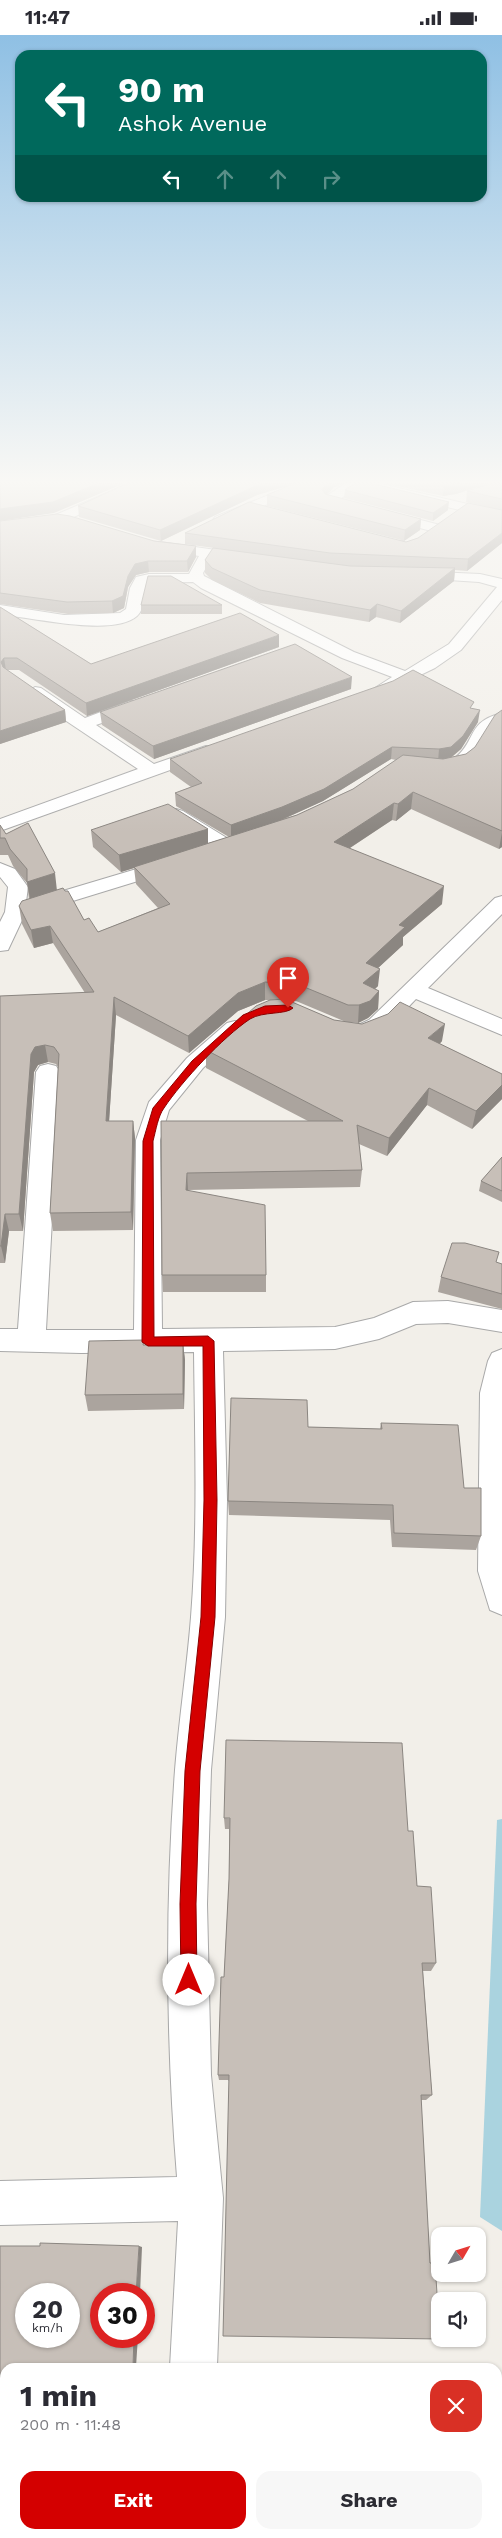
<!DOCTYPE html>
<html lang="en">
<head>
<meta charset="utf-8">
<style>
	:root { --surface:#fff; --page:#f7f7f7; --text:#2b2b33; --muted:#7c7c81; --accent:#d40000 }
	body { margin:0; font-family:"Work Sans",sans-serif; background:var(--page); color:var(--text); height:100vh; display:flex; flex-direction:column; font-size:19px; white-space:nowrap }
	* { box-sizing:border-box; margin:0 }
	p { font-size:16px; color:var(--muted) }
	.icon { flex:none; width:28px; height:28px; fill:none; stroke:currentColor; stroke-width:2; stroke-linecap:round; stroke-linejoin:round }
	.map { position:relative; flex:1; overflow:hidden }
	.side { position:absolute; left:0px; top:2328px; width:502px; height:176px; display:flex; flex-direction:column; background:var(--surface); border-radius:15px 15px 0 0; box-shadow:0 1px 4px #0004 }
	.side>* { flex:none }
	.banner { position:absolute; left:15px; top:15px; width:472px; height:152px; border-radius:15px; box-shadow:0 1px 4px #0004; background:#00695c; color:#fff; overflow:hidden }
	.needle { width:32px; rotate:51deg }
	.controls { position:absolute; left:431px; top:2192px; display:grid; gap:10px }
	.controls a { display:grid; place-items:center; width:55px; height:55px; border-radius:10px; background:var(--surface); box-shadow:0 1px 4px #0004; font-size:25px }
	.speed { position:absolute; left:15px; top:2248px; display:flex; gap:10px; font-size:25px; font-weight:700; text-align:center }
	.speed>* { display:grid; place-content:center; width:65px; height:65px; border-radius:50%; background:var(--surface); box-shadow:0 1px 4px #0004; line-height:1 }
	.speed small { font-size:12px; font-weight:400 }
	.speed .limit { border:8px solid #d22; background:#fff; color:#111 }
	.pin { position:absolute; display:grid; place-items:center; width:42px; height:42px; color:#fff; margin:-51px -21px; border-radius:50% 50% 50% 0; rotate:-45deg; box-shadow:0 0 5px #0007 }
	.pin .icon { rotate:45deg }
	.me { position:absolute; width:55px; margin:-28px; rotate:0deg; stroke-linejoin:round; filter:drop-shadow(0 0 4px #0008) }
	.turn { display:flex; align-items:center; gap:18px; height:105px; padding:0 20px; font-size:22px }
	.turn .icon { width:65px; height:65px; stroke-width:2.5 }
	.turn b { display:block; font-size:35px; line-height:42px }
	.lanes { display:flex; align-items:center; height:48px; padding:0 20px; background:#0003; justify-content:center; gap:25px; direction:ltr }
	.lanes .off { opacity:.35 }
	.round { display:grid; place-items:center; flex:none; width:52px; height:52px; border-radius:15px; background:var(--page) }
	.head { display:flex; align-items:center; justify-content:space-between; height:85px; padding:0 20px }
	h1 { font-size:30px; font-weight:700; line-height:38px }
	.button { display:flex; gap:10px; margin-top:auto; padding:10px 20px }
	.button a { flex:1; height:58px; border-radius:15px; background:var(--accent); color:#fff; font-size:20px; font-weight:700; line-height:58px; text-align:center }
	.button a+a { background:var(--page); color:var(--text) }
	.status { display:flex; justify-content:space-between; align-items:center; height:35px; padding:0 25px; background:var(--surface); direction:ltr }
	.status svg { height:14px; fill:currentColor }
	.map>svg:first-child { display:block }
</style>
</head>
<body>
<div class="status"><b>11:47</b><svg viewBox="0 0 49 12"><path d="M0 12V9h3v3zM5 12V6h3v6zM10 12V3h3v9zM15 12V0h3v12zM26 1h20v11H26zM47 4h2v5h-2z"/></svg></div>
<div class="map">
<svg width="502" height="2503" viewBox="0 0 502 2503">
	<rect width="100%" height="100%" fill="#f2efe9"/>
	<path fill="#aad3df" d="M502 1784V2196L480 2182 497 1785Z"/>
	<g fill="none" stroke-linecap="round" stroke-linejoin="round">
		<defs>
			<path id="minor" d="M130 448H147L63 487 58 488 51 484 53 481Z
				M298 448H315L225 488 220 489 213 485 215 482Z
				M346 448H377L502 477V485L358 451 340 464 440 490 442 493 435 497 325 468 323 465 325 462Z
				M160 507 251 520 253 523 246 527 212 522 203 538 204 541 354 617 405 636 449 609 497 552 479 547 418 543 413 542 411 539 413 536 480 539 502 544V565L461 615 435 633 383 658 375 653 392 642 342 623 201 553 193 547 147 548C143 558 146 573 137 581 112 603 30 581 0 580V570L64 580 120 578 126 574 130 553 136 542 149 539H189L199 521 155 514 153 511Z
				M35 652 41 653 85 683 130 666H142L144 670 142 674 96 690 154 729 206 711 212 712 215 716 212 720 0 796V784L138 734 29 661 27 657Z
				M502 678V688C474 696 481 748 437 737L434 733 437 729C443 728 450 727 455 723 477 705 466 687 502 678Z
				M176 774 183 776 235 808 238 812 235 816H221L169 784 167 780 169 776Z
				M170 824 177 826 180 830 177 834 24 881 8 915 0 916V887L5 877 8 852 0 842V828L15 834 28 852 26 867Z
				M502 861V879L428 953 502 984V1000L416 964C400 980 380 1009 354 1002L351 997 354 992 369 985 495 863Z
				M235 986 243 988 246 993 203 1033 169 1075 160 1105 162 1294 335 1292 374 1283 413 1267 448 1266 502 1275V1297L448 1288 416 1289 379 1304 335 1314 223 1316 227 1465 225 1582 211 1735 207 1869 211 2040 223 2163 217 2332H170L178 2186 0 2190V2146L177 2142C166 2007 165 1870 175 1735 179 1684 187 1633 191 1582 198 1494 195 1405 194 1317L81 1318 0 1316V1294H18L36 1037 40 1031 48 1029 56 1031 60 1037 46 1295H134L136 1105 149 1067 187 1023 227 988Z
				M502 1314V1580L490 1575 478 1536 480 1358 488 1326 492 1318Z
				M160 2499H210V2503H160Z"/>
		</defs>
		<use href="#minor" stroke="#a9a9a9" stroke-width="2"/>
		<use href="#minor" fill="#fff" fill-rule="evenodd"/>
	</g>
	<path fill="#aba49e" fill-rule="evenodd" d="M128 448H345L334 452 327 460 421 484 420 495 404 506 406 507 418 503 501 475 466 467 467 456 502 448V508L467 536 455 535 454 546 400 588 376 582 369 587 260 568 212 545 205 538V525L214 513 185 509V498L401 505 267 471V460L291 450 257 460 161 506 79 482 78 471Z
		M383 448H491L486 449 456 459 443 461Z
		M345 455 448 475 433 486 344 463Z
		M0 486 196 511V522L188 537H149L136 540 128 552 124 573 113 578 68 579 0 569Z
		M141 570H222V579H141Z
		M0 572 91 629 279 612 87 681 19 635H7L65 675 66 687 0 709Z
		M351 654 154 724 102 690 100 677Z
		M473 674 478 687 461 714 452 722 466 719 475 712 502 675V812L499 814 411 774 396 786 392 785 350 813 442 869 403 902V910L378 933V951L375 954 379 956 378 974 368 983 358 988 348 987 442 1006 440 1009 502 1039V1064L472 1094 427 1070 387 1121 359 1109 362 1135 360 1152 188 1155 266 1240V1257H163L162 1240 161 1086H308L206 1033V1015L271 965H265L238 976 189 1018 116 980 109 1086H133L135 1103 133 1195 53 1196 50 1178 58 1032 56 1029 48 1027 38 1030 34 1037 23 1196H9L5 1228H0V961L85 958 53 908 34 913 22 889 19 871 29 864 27 848 13 831 8 820H0V790L6 799 84 885 98 897 158 873 136 849 134 833 121 837 93 812 91 795 208 794V808L229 802 176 771 175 758 191 752 170 737V724ZM391 724 396 725 353 754 297 780 286 783 323 766ZM289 966H296L346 987 334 985Z
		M502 1122V1167L479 1156 481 1146Z
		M496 1228 502 1229V1274L438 1257 441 1242Z
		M183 1309 185 1325 184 1374 88 1376 85 1360 144 1310Z
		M381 1388 464 1453 481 1501 476 1515 392 1512 390 1485 229 1480 228 1466 308 1392 380 1394Z
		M224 1783 408 1796 417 1851 436 1928 431 1936H423L432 2060 426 2065H421L430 2228 440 2304 228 2045H219L218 2040 224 1942 229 1844V1794H225Z"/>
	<path fill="#8b8681" d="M99 448H125L54 478 0 486V474Z
		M262 448H297L257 460 161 506 160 495Z
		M328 448H345L334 452 321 465 322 454Z
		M459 448H491L486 449 456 459 443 461 444 450Z
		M449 467 448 475 433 486V478Z
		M421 484 420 495 404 506 405 495Z
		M502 498V508L467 536 468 524Z
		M196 511V522L188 537 187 526Z
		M148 526 149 537 136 540 128 552 124 573 113 578 112 566 135 529Z
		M455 533 454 546 400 588 401 576Z
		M377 569 376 582 369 587 370 575Z
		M279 600V612L87 681 86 668Z
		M4 623 6 635 2 639 1 627Z
		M352 642 351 654 154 724 153 711Z
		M65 675 66 687 0 709V696Z
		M480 675 478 687 461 714 449 724 438 727 439 714Z
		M392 712 391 724 323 766 281 785 231 803V790Z
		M413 757 411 774 396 786 398 769Z
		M394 768 392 785 333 824 334 807Z
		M208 794V810L121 837 119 820Z
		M502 797V812L499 814Z
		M55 838 57 856 30 864 27 847Z
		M444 851 442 869 403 902V910L365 945 366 928 399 890Z
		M50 891 53 908 34 913 31 895Z
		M380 934 378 951 361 966 363 948Z
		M265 947V965L238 976 189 1018 188 1001 238 958Z
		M379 956 378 974 368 983 358 988 359 970Z
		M114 962 116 980 108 1103 106 1086Z
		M445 989 442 1006 426 1021 428 1003Z
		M45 1010 48 1027 38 1030 34 1037 23 1196 19 1179 31 1019 35 1012Z
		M502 1050V1064L472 1094 476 1076Z
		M429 1053 427 1070 387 1121 389 1103Z
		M133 1086 135 1103 133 1195 131 1177Z
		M187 1138 188 1155 187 1172 186 1155Z
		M5 1179 9 1196 5 1228 1 1211Z
		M183 1309 185 1325 184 1374 183 1359Z
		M139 2211 142 2212 140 2259H136Z
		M134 2301H138L136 2332H133Z"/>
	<path fill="#c7bfb8" stroke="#8b8681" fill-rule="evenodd" d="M0 448H99L53 467 0 474Z
		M128 448H262L160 495 78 471Z
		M295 448H328L322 454 325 459 421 484 405 495 267 460Z
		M355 448H370L449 467 433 478 345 455Z
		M433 448H459L444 450Z
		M492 448H502V464L467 456Z
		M249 467 406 507 418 503 468 468 502 475V498L468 524 330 518 185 498Z
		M57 479 70 481 154 506 196 511 187 526H148L135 529 128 541 123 561 112 566 67 567 0 558V486Z
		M213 513 350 531 455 533 401 576 377 569 370 575 260 555 212 533 205 525Z
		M148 541H171L222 570H141Z
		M0 572 91 629 240 578 279 600 86 668 17 623H4L1 627 3 632 65 675 0 696Z
		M295 609 352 642 153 711 100 677Z
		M413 635 474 667 470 673 480 675 463 701 451 712 439 714 392 712 324 754 282 772 231 790 175 758 202 748 170 724 393 646Z
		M502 675V796L413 757 398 769 394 768 334 807 444 851 399 890 405 892 366 928 380 934 363 948 379 956 370 966 359 970H348L297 949 265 947 238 958 188 1001 114 962 106 1086H133L131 1177 50 1178 59 1019 54 1012 45 1010 35 1012 31 1019 19 1179H5L1 1211H0V961L94 957 50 891 31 895 19 871 22 866 63 853 65 856H68L84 885 89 883 98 897 170 869 134 832 297 780 353 754 403 720 443 724 466 719 475 712 495 680Z
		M168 769 208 794 119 820 91 795Z
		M28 788 55 838 27 847V834L10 814 5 803H0V790L6 799Z
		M285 964 334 985 362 989 388 979 400 967 445 989 428 1003 502 1039V1050L476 1076 429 1053 389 1103 357 1090 362 1135 187 1138 186 1155 265 1170 266 1240H162L161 1086H343L206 1015 256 971 270 965Z
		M502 1122V1156L481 1146Z
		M452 1208H465L499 1217 496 1227 502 1229V1259L441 1242Z
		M144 1305 143 1310 183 1309V1359L85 1360 89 1306Z
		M231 1363 307 1365 308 1392 382 1394 381 1388 458 1390 464 1453H481V1501L394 1498 393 1470 228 1466Z
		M226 1705 402 1708 408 1796H413L417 1851 431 1852 436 1928H422L432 2060H421L430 2228H435L440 2304 223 2301 229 2040H218L221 1942H224L229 1844 230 1783H224Z
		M40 2208 139 2211 136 2259H101V2301H134L133 2332H5V2403H0V2211H40ZM26 2259H69V2301H26Z
		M197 2499H461V2503H197Z"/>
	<linearGradient id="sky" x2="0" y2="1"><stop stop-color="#8fc0e4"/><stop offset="0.56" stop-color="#f9f8f5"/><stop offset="1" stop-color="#f9f8f5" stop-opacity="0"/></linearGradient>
	<rect width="502" height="798" fill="url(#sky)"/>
	<path fill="#d40000" stroke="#8a0000" d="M265 971 288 970 293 973C286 980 263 976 250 984 223 1002 182 1046 164 1073 158 1081 156 1095 153 1106L154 1302 208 1301 214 1306 217 1465 215 1582 200 1736 196 1869 197 1945 195 1951 189 1953 183 1951 181 1945 180 1869 185 1736 201 1582 204 1465 203 1311H148L142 1307 143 1106 153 1073 192 1026 243 980Z"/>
</svg>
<div class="controls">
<a><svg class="needle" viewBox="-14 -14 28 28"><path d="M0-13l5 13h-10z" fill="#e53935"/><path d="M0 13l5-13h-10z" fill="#7c7c81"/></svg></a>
<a><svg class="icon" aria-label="sound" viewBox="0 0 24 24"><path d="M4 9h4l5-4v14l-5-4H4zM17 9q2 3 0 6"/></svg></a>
</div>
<div class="speed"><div>20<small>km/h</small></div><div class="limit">30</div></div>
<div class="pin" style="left:288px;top:973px;background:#d93025"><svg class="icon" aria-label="arrive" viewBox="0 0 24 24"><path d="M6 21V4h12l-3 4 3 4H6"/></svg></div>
<svg class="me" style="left:189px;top:1945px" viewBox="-20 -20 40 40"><circle r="19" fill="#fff"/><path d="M0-13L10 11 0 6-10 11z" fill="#d40000"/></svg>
<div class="banner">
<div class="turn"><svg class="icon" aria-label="left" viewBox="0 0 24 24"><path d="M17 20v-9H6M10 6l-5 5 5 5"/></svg><div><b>90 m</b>Ashok Avenue</div></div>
<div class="lanes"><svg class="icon" aria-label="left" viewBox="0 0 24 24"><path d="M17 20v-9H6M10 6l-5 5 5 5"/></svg><svg class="icon off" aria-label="ahead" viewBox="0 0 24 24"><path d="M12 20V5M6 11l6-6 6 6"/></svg><svg class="icon off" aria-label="ahead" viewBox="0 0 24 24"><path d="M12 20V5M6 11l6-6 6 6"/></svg><svg class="icon off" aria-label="right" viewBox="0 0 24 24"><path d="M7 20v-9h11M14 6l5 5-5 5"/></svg></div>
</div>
<section class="side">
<div class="head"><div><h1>1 min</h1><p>200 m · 11:48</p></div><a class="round" style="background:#d93025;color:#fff"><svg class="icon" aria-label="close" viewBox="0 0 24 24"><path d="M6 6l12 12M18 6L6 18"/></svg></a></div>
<div class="button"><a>Exit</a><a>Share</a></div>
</section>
</div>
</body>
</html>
